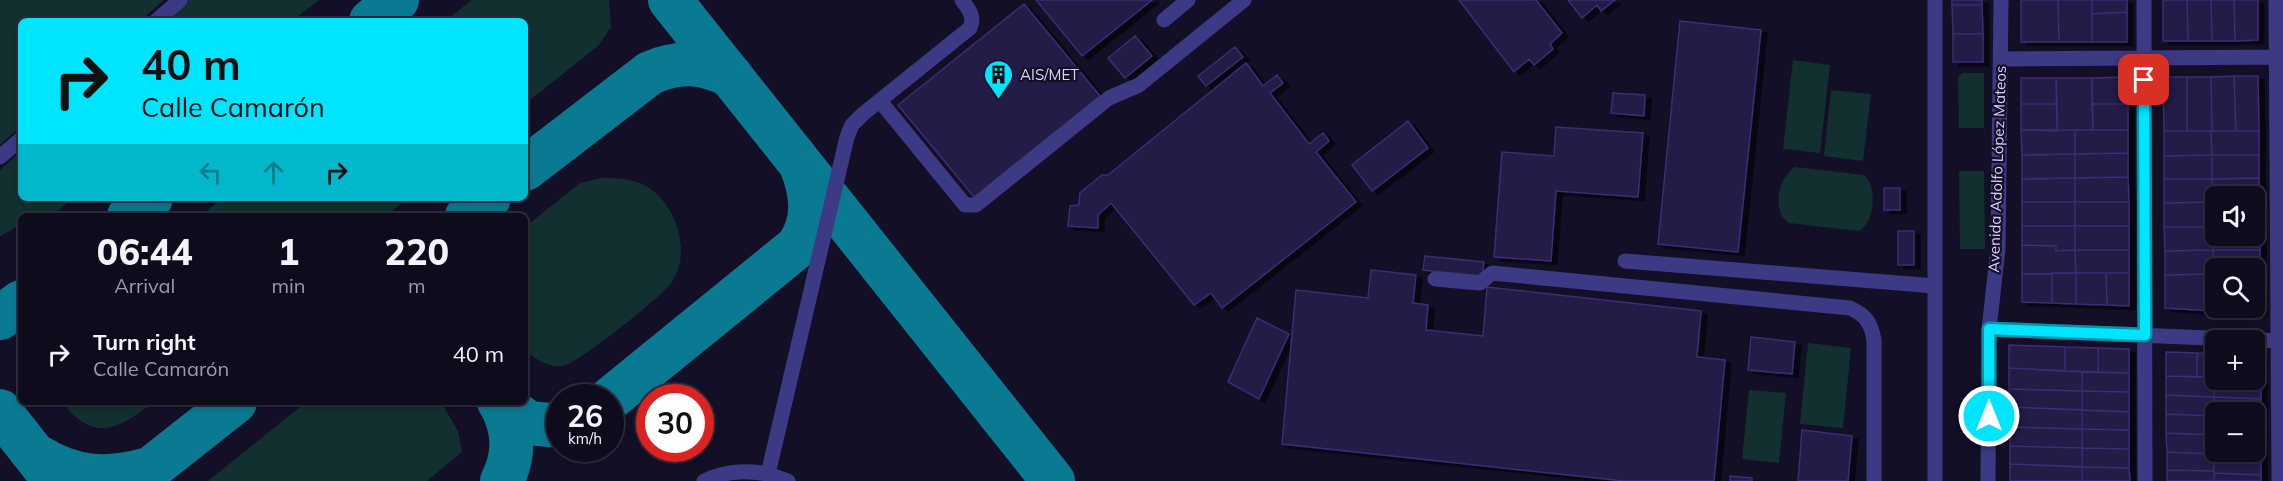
<!DOCTYPE html>
<html lang="en">
<head>
<meta charset="utf-8">
<style>
	:root { --surface:#0e0b1c; --page:#1c1929; --text:#f1f3f6; --muted:#9b9ba3; --line:#2e2b3b }
	body { margin:0; font-family:Mulish,sans-serif; background:var(--page); color:var(--text); height:100vh; display:flex; flex-direction:column; font-size:22px; white-space:nowrap }
	* { box-sizing:border-box; margin:0 }
	p { font-size:20px; color:var(--muted) }
	.icon { flex:none; width:33px; height:33px; fill:none; stroke:currentColor; stroke-width:2; stroke-linecap:round; stroke-linejoin:round }
	.map { position:relative; flex:1; overflow:hidden }
	.sheet { position:absolute; left:18px; top:213px; width:510px; height:192px; display:flex; flex-direction:column; background:var(--surface); border-radius:9px; box-shadow:0 3px 9px #0003,0 0 0 2px var(--line) }
	.sheet>* { flex:none }
	.banner { position:absolute; left:18px; top:18px; width:510px; height:183px; border-radius:9px; box-shadow:0 3px 9px #0003,0 0 0 2px var(--line); background:#00e5ff; color:#111; overflow:hidden }
	.buttons { position:absolute; left:2205px; top:186px; display:grid; gap:12px }
	.buttons a { display:grid; place-items:center; width:60px; height:60px; border-radius:9px; background:var(--surface); box-shadow:0 3px 9px #0003,0 0 0 2px var(--line); font-size:30px }
	.speed { position:absolute; left:546px; top:384px; display:flex; gap:12px; font-size:30px; font-weight:700; text-align:center }
	.speed>* { display:grid; place-content:center; width:78px; height:78px; border-radius:50%; background:var(--surface); box-shadow:0 3px 9px #0003,0 0 0 2px var(--line); line-height:1 }
	.speed small { font-size:15px; font-weight:400 }
	.speed .limit { border:9px solid #d22; background:#fff; color:#111 }
	.pin { position:absolute; display:grid; place-items:center; width:51px; height:51px; color:#fff; margin:-26px; border-radius:12px; box-shadow:0 3px 9px #0006 }
	.me { position:absolute; width:66px; margin:-33px; rotate:0deg; stroke-linejoin:round; filter:drop-shadow(0 0 4px #0008) }
	.turn { display:flex; align-items:center; gap:21px; height:126px; padding:0 24px; font-size:27px }
	.turn .icon { width:78px; height:78px; stroke-width:2.5 }
	.turn b { display:block; font-size:42px; line-height:51px }
	.lanes { display:flex; align-items:center; height:57px; padding:0 24px; background:#0003; justify-content:center; gap:30px; direction:ltr }
	.lanes .off { opacity:.35 }
	.eta { display:flex; justify-content:space-evenly; align-items:center; height:102px; text-align:center }
	.eta b { font-size:36px; font-weight:800; line-height:42px }
	ul { padding:0; list-style:none }
	li { display:flex; align-items:center; gap:18px; height:78px; padding:0 24px }
	li div { flex:1 }
	li b { display:block; font-size:22px }
	li em { font-style:normal }
	.map>svg:first-child { display:block }
</style>
</head>
<body>
<div class="map">
<svg width="2283" height="481" viewBox="0 0 2283 481">
	<defs>
		<filter id="shadow"><feDropShadow dx="6" dy="3.5" stdDeviation="0" flood-color="#0009"/></filter>
	</defs>
	<rect width="100%" height="100%" fill="#130f26"/>
	<path fill="#12302f" d="M0 0H164L140 21H21V126L0 145Z
		M188 0H319L292 21H164Z
		M472 0H609L611 27 598 46 525 104V21H445Z
		M1793 60 1830 65 1820 153 1783 149Z
		M1962 73H1984V128H1959L1958 77Z
		M1831 90 1871 94 1863 161 1824 156Z
		M21 151V198H73L52 216H21V225L0 236V170Z
		M1795 167 1864 175C1878 186 1875 224 1858 231L1789 223C1771 212 1778 177 1795 167Z
		M1959 171H1984L1985 249H1960Z
		M601 178C617 178 631 178 646 186 676 203 692 252 672 282 662 297 578 363 563 366 548 368 536 359 525 351V227L580 183Z
		M223 198H408L386 216H200Z
		M1808 343 1851 348 1843 428 1800 424Z
		M1749 390 1786 393 1779 463 1742 459Z
		M62 402H154C118 429 95 444 62 402Z
		M306 402H441L458 431 462 452 427 481H208Z"/>
	<g fill="none" stroke-linecap="round" stroke-linejoin="round">
		<path stroke="#0a7a92" stroke-width="44" d="M670 0 1053 481
			M371 21 397 0
			M525 169 650 73C680 60 703 62 731 76
			M129 216 151 198
			M467 216 489 198
			M0 318 21 302
			M610 399 797 247C816 221 812 193 801 165
			M499 402 529 423 560 426
			M500 403C514 428 515 456 502 481
			M0 411 54 480
			M37 456C74 479 107 481 149 469
			M135 481 235 402"/>
	</g>
	<path fill="#241b47" stroke="#3b2d73" stroke-width="1.5" filter="url(#shadow)" d="M1036 0H1152L1082 56Z
		M1459 0H1536L1562 33 1550 44 1553 49 1534 65 1529 59 1514 72Z
		M1568 0H1615L1601 11 1597 5 1582 18Z
		M1952 0H1982V5H1952Z
		M2021 0H2058L2059 42H2021Z
		M2058 0H2092V42H2059Z
		M2092 0H2127V12L2092 14Z
		M2163 0H2187L2188 41H2163Z
		M2187 0H2211L2212 41H2188Z
		M2211 0H2234L2235 41H2212Z
		M2234 0H2258V40L2235 41Z
		M1024 4 1100 96 974 197 898 105Z
		M1952 5H1982L1983 34H1953Z
		M2127 12V42H2092V14Z
		M1680 21 1761 30 1738 252 1658 244Z
		M1953 34H1983V62H1953Z
		M1135 36 1152 56 1125 78 1108 58Z
		M1235 47 1243 57 1206 86 1198 76Z
		M1246 63 1263 86 1277 75 1283 83 1270 93 1309 144 1323 133 1329 141 1316 152 1356 202 1222 308 1211 293 1194 305 1111 203 1098 215V228L1068 226 1070 206 1079 205 1080 193 1102 175H1108Z
		M2234 76 2236 131H2212L2211 77Z
		M2234 76H2258L2259 131H2236Z
		M2128 77V104H2092V78Z
		M2163 77H2187V131H2164Z
		M2187 77H2211L2212 131H2187Z
		M2021 78H2056L2057 104H2021Z
		M2056 78H2092L2093 130H2057Z
		M1613 93 1645 95 1644 116 1611 113Z
		M2021 104H2057V131L2021 130Z
		M2092 104H2128V130H2093Z
		M1408 121 1428 148 1372 191 1352 165Z
		M1556 127 1643 133 1638 197 1556 191 1551 261 1494 257 1502 152 1554 156Z
		M2021 130H2075V154L2022 155Z
		M2075 130H2128V153L2075 154Z
		M2164 131H2211L2212 155 2164 156Z
		M2211 131H2259V155H2212Z
		M2128 153V177L2075 178V154Z
		M2075 154V178L2022 179V155Z
		M2212 155V179H2164V156Z
		M2212 155H2259V178L2212 179Z
		M2128 177 2129 202H2075V178Z
		M2075 178V202H2022V179Z
		M2259 178 2260 202H2254V196H2216V202H2212V179Z
		M2164 179H2212V202L2164 203Z
		M1884 188H1900V210H1884Z
		M2022 202H2075V226H2022Z
		M2075 202H2129V226H2075Z
		M2212 202 2213 227H2164V203Z
		M2212 202H2216V227H2213Z
		M2254 202H2260V226H2254Z
		M2022 226H2075V250L2056 251V246L2022 245Z
		M2075 226H2129V250H2075Z
		M2254 226H2260V250H2213V227H2216V236H2254Z
		M2164 227H2213V250L2165 251Z
		M1898 231H1914V265H1898Z
		M2022 245 2056 246V251L2075 250 2076 273 2022 274Z
		M2075 250H2129V273H2076Z
		M2213 250V274L2165 275V251Z
		M2213 250H2260V274H2254V268H2216L2213 274Z
		M1425 256 1484 262 1482 276 1423 270Z
		M1371 270 1416 275 1413 303 1428 305 1426 330 1483 336 1487 287 1701 311 1697 357 1725 360 1714 481H1624L1282 444 1296 290 1368 298Z
		M2052 273H2076V304L2052 303Z
		M2076 273H2106L2107 305 2076 304Z
		M2106 273H2129V306L2107 305Z
		M2022 274H2052V303L2022 302Z
		M2213 274H2216V308H2254V274H2260L2261 313 2213 311Z
		M2213 274V311L2165 308V275Z
		M1257 318 1289 334 1259 399 1228 382Z
		M1751 337 1795 342 1792 374 1748 370Z
		M2009 345 2065 347V371L2009 368Z
		M2065 347 2098 348V372L2065 371Z
		M2098 348 2129 349V373L2098 372Z
		M2166 352 2197 353V377L2166 376Z
		M2197 353 2216 354V377H2197Z
		M2254 356H2261V379H2254Z
		M2009 368 2082 372V391L2009 389Z
		M2082 372 2129 373V392L2082 391Z
		M2166 376 2214 377V397L2166 395Z
		M2214 377 2216 380 2261 379V399L2214 397Z
		M2009 389 2082 391V410L2010 407Z
		M2082 391 2129 392V412L2082 410Z
		M2166 395 2214 397V416L2166 414Z
		M2214 397 2261 399V417H2254V412H2216L2214 416Z
		M2010 407 2082 410V429L2010 427Z
		M2082 410 2129 412V430L2082 429Z
		M2166 414 2214 416V435L2166 433Z
		M2254 417H2261V437H2254Z
		M2010 427 2082 429V448L2010 446Z
		M2082 429 2129 430V449L2082 448Z
		M1802 430 1852 436 1848 481H1798Z
		M2166 433 2214 435V454L2167 452Z
		M2214 435 2216 452H2254V437H2261V456L2214 454Z
		M2010 446 2082 448V467L2010 464Z
		M2082 448 2129 449V468L2082 467Z
		M2167 452 2214 454V471L2167 470Z
		M2214 454 2261 456V475L2214 473Z
		M2010 464 2082 467V481H2010Z
		M2082 467 2129 468 2130 481H2082Z
		M2167 470 2214 471V481H2167Z
		M2214 473 2261 475V481H2214Z
		M1730 476 1752 478V481H1730Z"/>
	<g fill="none" stroke-linecap="round" stroke-linejoin="round">
		<path stroke="#3d3a85" stroke-width="15" d="M1935 0V481
			M2144 0 2145 481
			M2276 0 2279 481
			M1164 20 1188 0
			M156 21 180 0
			M2001 59 2283 57
			M880 101 965 205H976L1109 98 1139 85 1244 0
			M0 157 21 139
			M1625 261 1935 286
			M1435 279 1480 283 1492 273 1850 308C1866 315 1871 323 1874 340V481
			M1989 329 2283 341
			M768 474 788 481
			M704 481C726 471 744 470 768 474L847 137 852 125 863 114 970 28C975 16 969 10 962 0
			M1988 481 1989 329 1998 249 2001 0"/>
	</g>
	<g fill="none" stroke-linecap="round" stroke-linejoin="round">
		<defs>
			<path id="route" d="M1989 416V329L2145 335 2144 80"/>
		</defs>
		<use href="#route" stroke="#0095a6" stroke-width="15"/>
		<use href="#route" stroke="#00e5ff" stroke-width="10"/>
	</g>
	<defs>
		<symbol id="building-pin" viewBox="-11 -11 22 30"><path d="M0 17L-7.5 6A9.5 9.5 0 1 1 7.5 6Z" fill="#00e5ff" stroke="#130f26"/><path d="M-4-6H4V6H1V3H-1V6H-4ZM-2.5-4.3h1.7v1.8h-1.7ZM.8-4.3h1.7v1.8H.8ZM-2.5-1h1.7V.8h-1.7ZM.8-1h1.7V.8H.8Z" fill="#111"/></symbol>
	</defs>
	<g fill-rule="evenodd">
		<use href="#building-pin" x="982" y="58" width="33" height="45"/>
	</g>
	<g text-anchor="middle" dominant-baseline="central" stroke-width="4.5" stroke-linejoin="round" paint-order="stroke">
		<g font-size="15" fill="#d9d4ff" stroke="#130f26" text-anchor="start">
			<text x="1020" y="74">AIS/MET</text>
		</g>
		<g font-size="15" fill="#d9d4ff" stroke="#130f26">
			<text transform="translate(1997 169) rotate(-88)">Avenida Adolfo López Mateos</text>
		</g>
	</g>
</svg>
<div class="buttons">
<a><svg class="icon" aria-label="sound" viewBox="0 0 24 24"><path d="M4 9h4l5-4v14l-5-4H4zM17 9q2 3 0 6"/></svg></a>
<a><svg class="icon" aria-label="search" viewBox="0 0 24 24"><circle cx="10" cy="10" r="6"/><path d="M15 15l6 6"/></svg></a>
<a>+</a>
<a>−</a>
</div>
<div class="speed"><div>26<small>km/h</small></div><div class="limit">30</div></div>
<div class="pin" style="left:2144px;top:80px;background:#d93025"><svg class="icon" aria-label="arrive" viewBox="0 0 24 24"><path d="M6 21V4h12l-3 4 3 4H6"/></svg></div>
<svg class="me" style="left:1989px;top:416px" viewBox="-20 -20 40 40"><circle r="17" fill="#00e5ff" stroke="#fff" stroke-width="3"/><path d="M0-11L8 9 0 5-8 9z" fill="#fff"/></svg>
<div class="banner">
<div class="turn"><svg class="icon" aria-label="right" viewBox="0 0 24 24"><path d="M7 20v-9h11M14 6l5 5-5 5"/></svg><div><b>40 m</b>Calle Camarón</div></div>
<div class="lanes"><svg class="icon off" aria-label="left" viewBox="0 0 24 24"><path d="M17 20v-9H6M10 6l-5 5 5 5"/></svg><svg class="icon off" aria-label="ahead" viewBox="0 0 24 24"><path d="M12 20V5M6 11l6-6 6 6"/></svg><svg class="icon" aria-label="right" viewBox="0 0 24 24"><path d="M7 20v-9h11M14 6l5 5-5 5"/></svg></div>
</div>
<section class="sheet">
<div class="eta">
<div><b>06:44</b><p>Arrival</p></div>
<div><b>1</b><p>min</p></div>
<div><b>220</b><p>m</p></div>
</div>
<ul>
<li><svg class="icon" aria-label="right" viewBox="0 0 24 24"><path d="M7 20v-9h11M14 6l5 5-5 5"/></svg><div><b>Turn right</b><p>Calle Camarón</p></div><em>40 m</em></li>
</ul>
</section>
</div>
</body>
</html>
